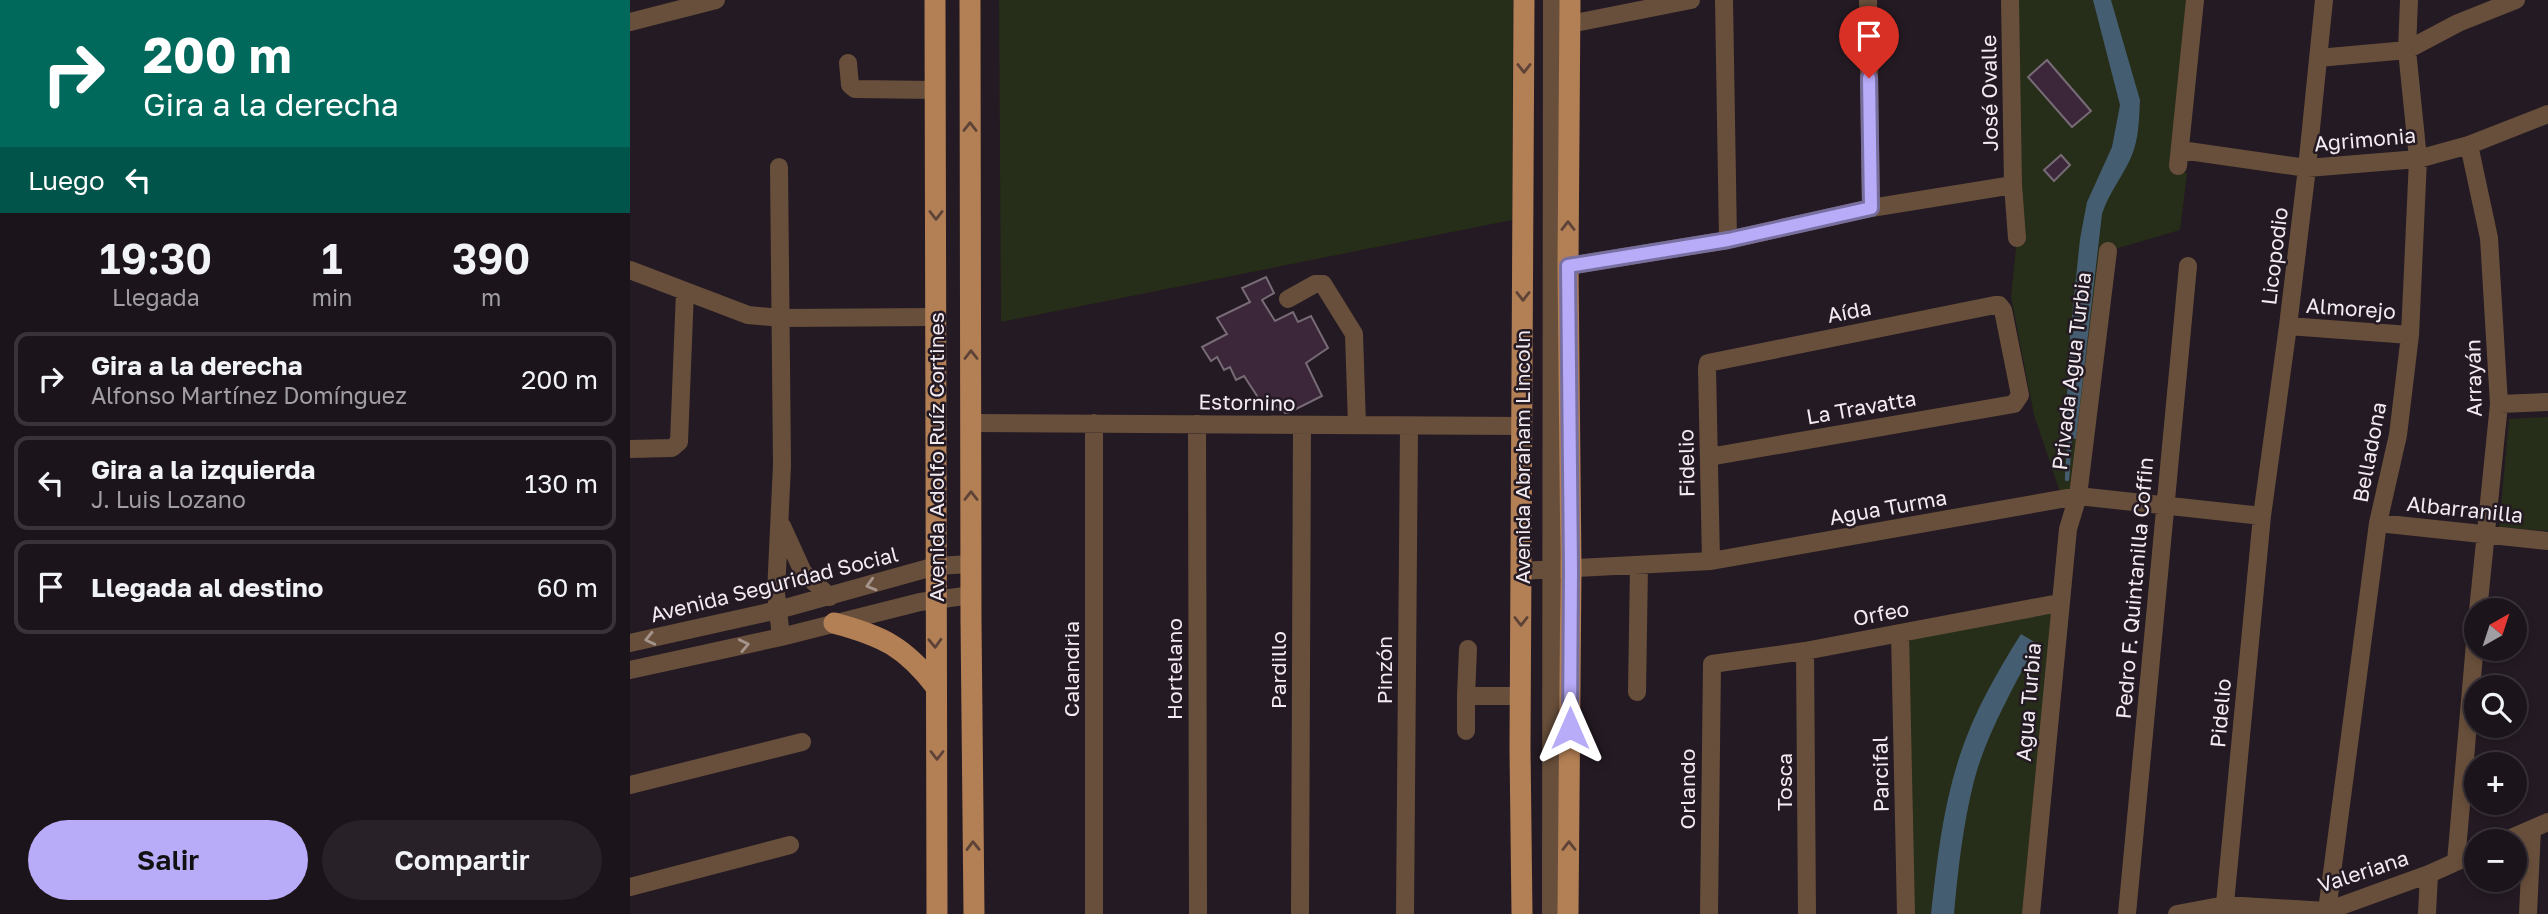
<!DOCTYPE html>
<html lang="es">
<head>
<meta charset="utf-8">
<style>
	:root { --surface:#1b141a; --page:#282127; --text:#f1f3f6; --muted:#a09ea2; --line:#393339; --accent:#b8abf7 }
	body { margin:0; font-family:"Golos Text",sans-serif; background:var(--page); color:var(--text); height:100vh; display:flex; flex-direction:column; font-size:26px; white-space:nowrap }
	* { box-sizing:border-box; margin:0 }
	p { font-size:23px; color:var(--muted) }
	.icon { flex:none; width:38px; height:38px; fill:none; stroke:currentColor; stroke-width:2; stroke-linecap:round; stroke-linejoin:round }
	.map { position:relative; flex:1; overflow:hidden }
	.panel { display:flex; flex-direction:column; background:var(--surface); width:630px }
	.panel>* { flex:none }
	.hud { background:#00695c; color:#fff; overflow:hidden }
	.needle { width:46px; rotate:39deg }
	.tools { position:absolute; left:1834px; top:598px; display:grid; gap:14px }
	.tools a { display:grid; place-items:center; width:63px; height:63px; border-radius:50%; background:var(--surface); box-shadow:0 4px 10px #0003,0 0 0 2px var(--line); font-size:35px }
	.pin { position:absolute; display:grid; place-items:center; width:60px; height:60px; color:#fff; margin:-72px -30px; border-radius:50% 50% 50% 0; rotate:-45deg; box-shadow:0 0 7px #0007 }
	.pin .icon { rotate:45deg }
	.me { position:absolute; width:77px; margin:-38px; rotate:0deg; stroke-linejoin:round; filter:drop-shadow(0 0 5px #0008) }
	.turn { display:flex; align-items:center; gap:24px; height:147px; padding:0 28px; font-size:32px }
	.turn .icon { width:91px; height:91px; stroke-width:2.5 }
	.turn b { display:block; font-size:49px; line-height:60px }
	.then { display:flex; align-items:center; height:66px; padding:0 28px; background:#0003; gap:14px; font-size:26px }
	.eta { display:flex; justify-content:space-evenly; align-items:center; height:119px; text-align:center }
	.eta b { font-size:42px; font-weight:600; line-height:49px }
	.action { display:flex; gap:14px; margin-top:auto; padding:14px 28px }
	.action a { flex:1; height:80px; border-radius:42px; background:var(--accent); color:#111; font-size:28px; font-weight:600; line-height:80px; text-align:center }
	.action a+a { background:var(--page); color:var(--text) }
	ul { padding:0; list-style:none }
	li { display:flex; align-items:center; gap:21px; height:94px; margin:0 14px 10px; padding:0 14px; border:4px solid var(--line); border-radius:14px }
	li div { flex:1 }
	li b { display:block; font-size:26px }
	li em { font-style:normal }
	main { display:flex; flex:1; min-height:0 }
	.map>svg:first-child { display:block }
</style>
</head>
<body>
<main>
<section class="panel">
<div class="hud">
<div class="turn"><svg class="icon" aria-label="right" viewBox="0 0 24 24"><path d="M7 20v-9h11M14 6l5 5-5 5"/></svg><div><b>200 m</b>Gira a la derecha</div></div>
<div class="then">Luego<svg class="icon" aria-label="left" viewBox="0 0 24 24"><path d="M17 20v-9H6M10 6l-5 5 5 5"/></svg></div>
</div>
<div class="eta">
<div><b>19:30</b><p>Llegada</p></div>
<div><b>1</b><p>min</p></div>
<div><b>390</b><p>m</p></div>
</div>
<ul>
<li><svg class="icon" aria-label="right" viewBox="0 0 24 24"><path d="M7 20v-9h11M14 6l5 5-5 5"/></svg><div><b>Gira a la derecha</b><p>Alfonso Martínez Domínguez</p></div><em>200 m</em></li>
<li><svg class="icon" aria-label="left" viewBox="0 0 24 24"><path d="M17 20v-9H6M10 6l-5 5 5 5"/></svg><div><b>Gira a la izquierda</b><p>J. Luis Lozano</p></div><em>130 m</em></li>
<li><svg class="icon" aria-label="arrive" viewBox="0 0 24 24"><path d="M6 21V4h12l-3 4 3 4H6"/></svg><div><b>Llegada al destino</b></div><em>60 m</em></li>
</ul>
<div class="action"><a>Salir</a><a>Compartir</a></div>
</section>
<div class="map">
<svg width="1918" height="914" viewBox="0 0 1918 914">
	<rect width="100%" height="100%" fill="#241a23"/>
	<path fill="#262d18" d="M369 0H883L882 220 371 322Z
		M1380 0H1565L1548 166 1557 174 1550 230 1478 251 1448 496 1431 495 1404 415 1381 297 1387 238Z
		M1918 417V531L1869 527 1879 419Z
		M1429 603 1401 914H1276L1270 633Z"/>
	<path fill="#455d70" d="M1463 0H1481L1510 100C1509 119 1509 137 1502 155 1494 175 1479 192 1472 214L1446 439 1435 437 1440 336 1450 239 1457 202 1482 147 1490 105Z
		M1391 634 1406 643C1385 686 1356 734 1344 781 1333 825 1328 869 1324 914H1301C1307 860 1313 806 1330 755 1344 712 1367 672 1391 634Z"/>
	<g fill="none" stroke-linecap="round" stroke-linejoin="round">
		<path stroke="#455d70" stroke-width="4.5" d="M1437 479 1440 433"/>
	</g>
	<path fill="#3c273a" stroke="#776b75" stroke-width="2" d="M1417 60 1461 111 1442 127 1398 77Z
		M1431 155 1440 165 1424 181 1414 170Z
		M636 277 644 293 632 300 645 321 663 312 668 322 681 316 698 348 676 363 692 396 658 413H655L650 405 637 411 614 376 606 380 600 367 594 370 587 357 581 361 572 347 597 334 587 318 620 302 612 288Z"/>
	<g fill="none" stroke-linecap="round" stroke-linejoin="round">
		<path stroke="#684f3b" stroke-width="18" d="M1094 0 1098 240
			M1238 0 1241 208
			M1380 0 1383 185 1387 238
			M0 22 86 0
			M940 24 1061 0
			M1688 58 1777 50 1828 23 1886 0
			M218 63 220 85 225 89 305 90
			M1839 145 1859 238 1869 404 1848 611
			M1551 150 1677 168 1788 159 1839 145 1918 114
			M1548 166 1565 0
			M149 167 152 465 146 593 151 637
			M938 266 1098 240 1241 208 1383 185
			M0 270 118 315 152 318 306 317
			M658 299 685 284H693L724 334 727 425
			M1658 326 1780 335
			M1869 404 1918 402
			M341 423 893 426
			M567 424 568 914
			M0 449 42 448 49 442 55 291
			M1079 457 1384 404 1390 395 1373 310 1369 305H1365L1078 363 1077 368 1081 561
			M1748 523 1918 541
			M152 526 173 572 200 597
			M891 571 1081 561 1448 496 1632 516
			M1270 633 1276 914
			M0 643 148 610 306 566 341 564
			M838 649 836 696H890
			M1175 651 1177 914
			M0 670 151 637 290 602 342 595
			M1007 692 1009 565
			M836 731V696
			M0 785 172 742
			M1872 842 1918 822
			M1826 862 1846 632
			M0 887 160 845
			M1697 911 1748 523 1768 435 1780 335 1788 159 1777 50 1779 0
			M464 914V423
			M670 914 672 425
			M775 914 779 427
			M921 914 922 0
			M1079 914 1082 664 1175 651 1429 603
			M1401 914 1438 529 1448 496 1478 251
			M1497 914 1558 266
			M1547 914 1595 905 1697 911 1799 874 1846 853
			M1594 914 1632 516 1658 326 1677 168 1694 0
			M1797 914 1799 874
			M1898 914 1902 829"/>
		<path stroke="#b37f54" stroke-width="21" d="M305 0 307 914
			M340 0 341 620 344 914
			M204 623C253 636 275 647 306 687
			M892 914 890 748 894 0
			M938 914 941 569 938 266 940 0"/>
	</g>
	<defs><path id="oneway-chevron" d="M-2-3.5L2.5 0L-2 3.5" fill="none" stroke-width="1.6" stroke-linecap="round" stroke-linejoin="round" transform="scale(1.75)"/></defs>
	<g stroke="#5d4237">
		<use href="#oneway-chevron" transform="translate(894 68) rotate(90)"/>
		<use href="#oneway-chevron" transform="translate(340 127) rotate(-90)"/>
		<use href="#oneway-chevron" transform="translate(306 215) rotate(90)"/>
		<use href="#oneway-chevron" transform="translate(938 226) rotate(-90)"/>
		<use href="#oneway-chevron" transform="translate(893 296) rotate(90)"/>
		<use href="#oneway-chevron" transform="translate(341 355) rotate(-90)"/>
		<use href="#oneway-chevron" transform="translate(341 496) rotate(-90)"/>
		<use href="#oneway-chevron" transform="translate(891 621) rotate(90)"/>
		<use href="#oneway-chevron" transform="translate(305 643) rotate(88)"/>
		<use href="#oneway-chevron" transform="translate(307 755) rotate(90)"/>
		<use href="#oneway-chevron" transform="translate(343 846) rotate(-91)"/>
		<use href="#oneway-chevron" transform="translate(939 846) rotate(-90)"/>
	</g>
	<g stroke="#a6958d">
		<use href="#oneway-chevron" transform="translate(241 585) rotate(164)"/>
		<use href="#oneway-chevron" transform="translate(20 639) rotate(167)"/>
		<use href="#oneway-chevron" transform="translate(114 645) rotate(-12)"/>
	</g>
	<g fill="none" stroke-linecap="round" stroke-linejoin="round">
		<defs>
			<path id="route" d="M940 728 941 569 938 266 1098 240 1241 208 1239 78"/>
		</defs>
		<use href="#route" stroke="#786fa1" stroke-width="18"/>
		<use href="#route" stroke="#b8abf7" stroke-width="12"/>
	</g>
	<g text-anchor="middle" dominant-baseline="central" stroke-width="5" stroke-linejoin="round" paint-order="stroke">
		<g font-size="21" fill="#f2ebf1" stroke="#241a23">
			<text transform="translate(1359 93) rotate(-91)">José Ovalle</text>
			<text transform="translate(1735 139) rotate(-5)">Agrimonia</text>
			<text transform="translate(1644 256) rotate(-83)">Licopodio</text>
			<text transform="translate(1721 308) rotate(4)">Almorejo</text>
			<text transform="translate(1219 311) rotate(-11)">Aída</text>
			<text transform="translate(1441 371) rotate(-83)">Privada Agua Turbia</text>
			<text transform="translate(1843 378) rotate(-91)">Arrayán</text>
			<text transform="translate(617 402) rotate(1)">Estornino</text>
			<text transform="translate(1231 407) rotate(-10)">La Travatta</text>
			<text transform="translate(1739 452) rotate(-79)">Belladona</text>
			<text transform="translate(306 457) rotate(-90)">Avenida Adolfo Ruíz Cortines</text>
			<text transform="translate(892 457) rotate(-90)">Avenida Abraham Lincoln</text>
			<text transform="translate(1056 463) rotate(-91)">Fidelio</text>
			<text transform="translate(1258 507) rotate(-10)">Agua Turma</text>
			<text transform="translate(1835 509) rotate(6)">Albarranilla</text>
			<text transform="translate(144 584) rotate(-14)">Avenida Seguridad Social</text>
			<text transform="translate(1504 588) rotate(-85)">Pedro F. Quintanilla Coffin</text>
			<text transform="translate(1251 613) rotate(-11)">Orfeo</text>
			<text transform="translate(441 669) rotate(-90)">Calandria</text>
			<text transform="translate(544 669) rotate(-90)">Hortelano</text>
			<text transform="translate(648 670) rotate(-90)">Pardillo</text>
			<text transform="translate(754 670) rotate(-90)">Pinzón</text>
			<text transform="translate(1398 702) rotate(-85)">Agua Turbia</text>
			<text transform="translate(1590 713) rotate(-85)">Pidelio</text>
			<text transform="translate(1250 774) rotate(-91)">Parcifal</text>
			<text transform="translate(1154 782) rotate(-90)">Tosca</text>
			<text transform="translate(1057 789) rotate(-90)">Orlando</text>
			<text transform="translate(1733 871) rotate(-18)">Valeriana</text>
		</g>
	</g>
</svg>
<div class="tools">
<a><svg class="needle" viewBox="-14 -14 28 28"><path d="M0-13l5 13h-10z" fill="#e53935"/><path d="M0 13l5-13h-10z" fill="#a09ea2"/></svg></a>
<a><svg class="icon" aria-label="search" viewBox="0 0 24 24"><circle cx="10" cy="10" r="6"/><path d="M15 15l6 6"/></svg></a>
<a>+</a>
<a>−</a>
</div>
<div class="pin" style="left:1239px;top:78px;background:#d93025"><svg class="icon" aria-label="arrive" viewBox="0 0 24 24"><path d="M6 21V4h12l-3 4 3 4H6"/></svg></div>
<svg class="me" style="left:940px;top:728px" viewBox="-20 -20 40 40"><path d="M0-17L14 15 0 8-14 15z" fill="#b8abf7" stroke="#fff" stroke-width="4"/></svg>
</div>
</main>
</body>
</html>
